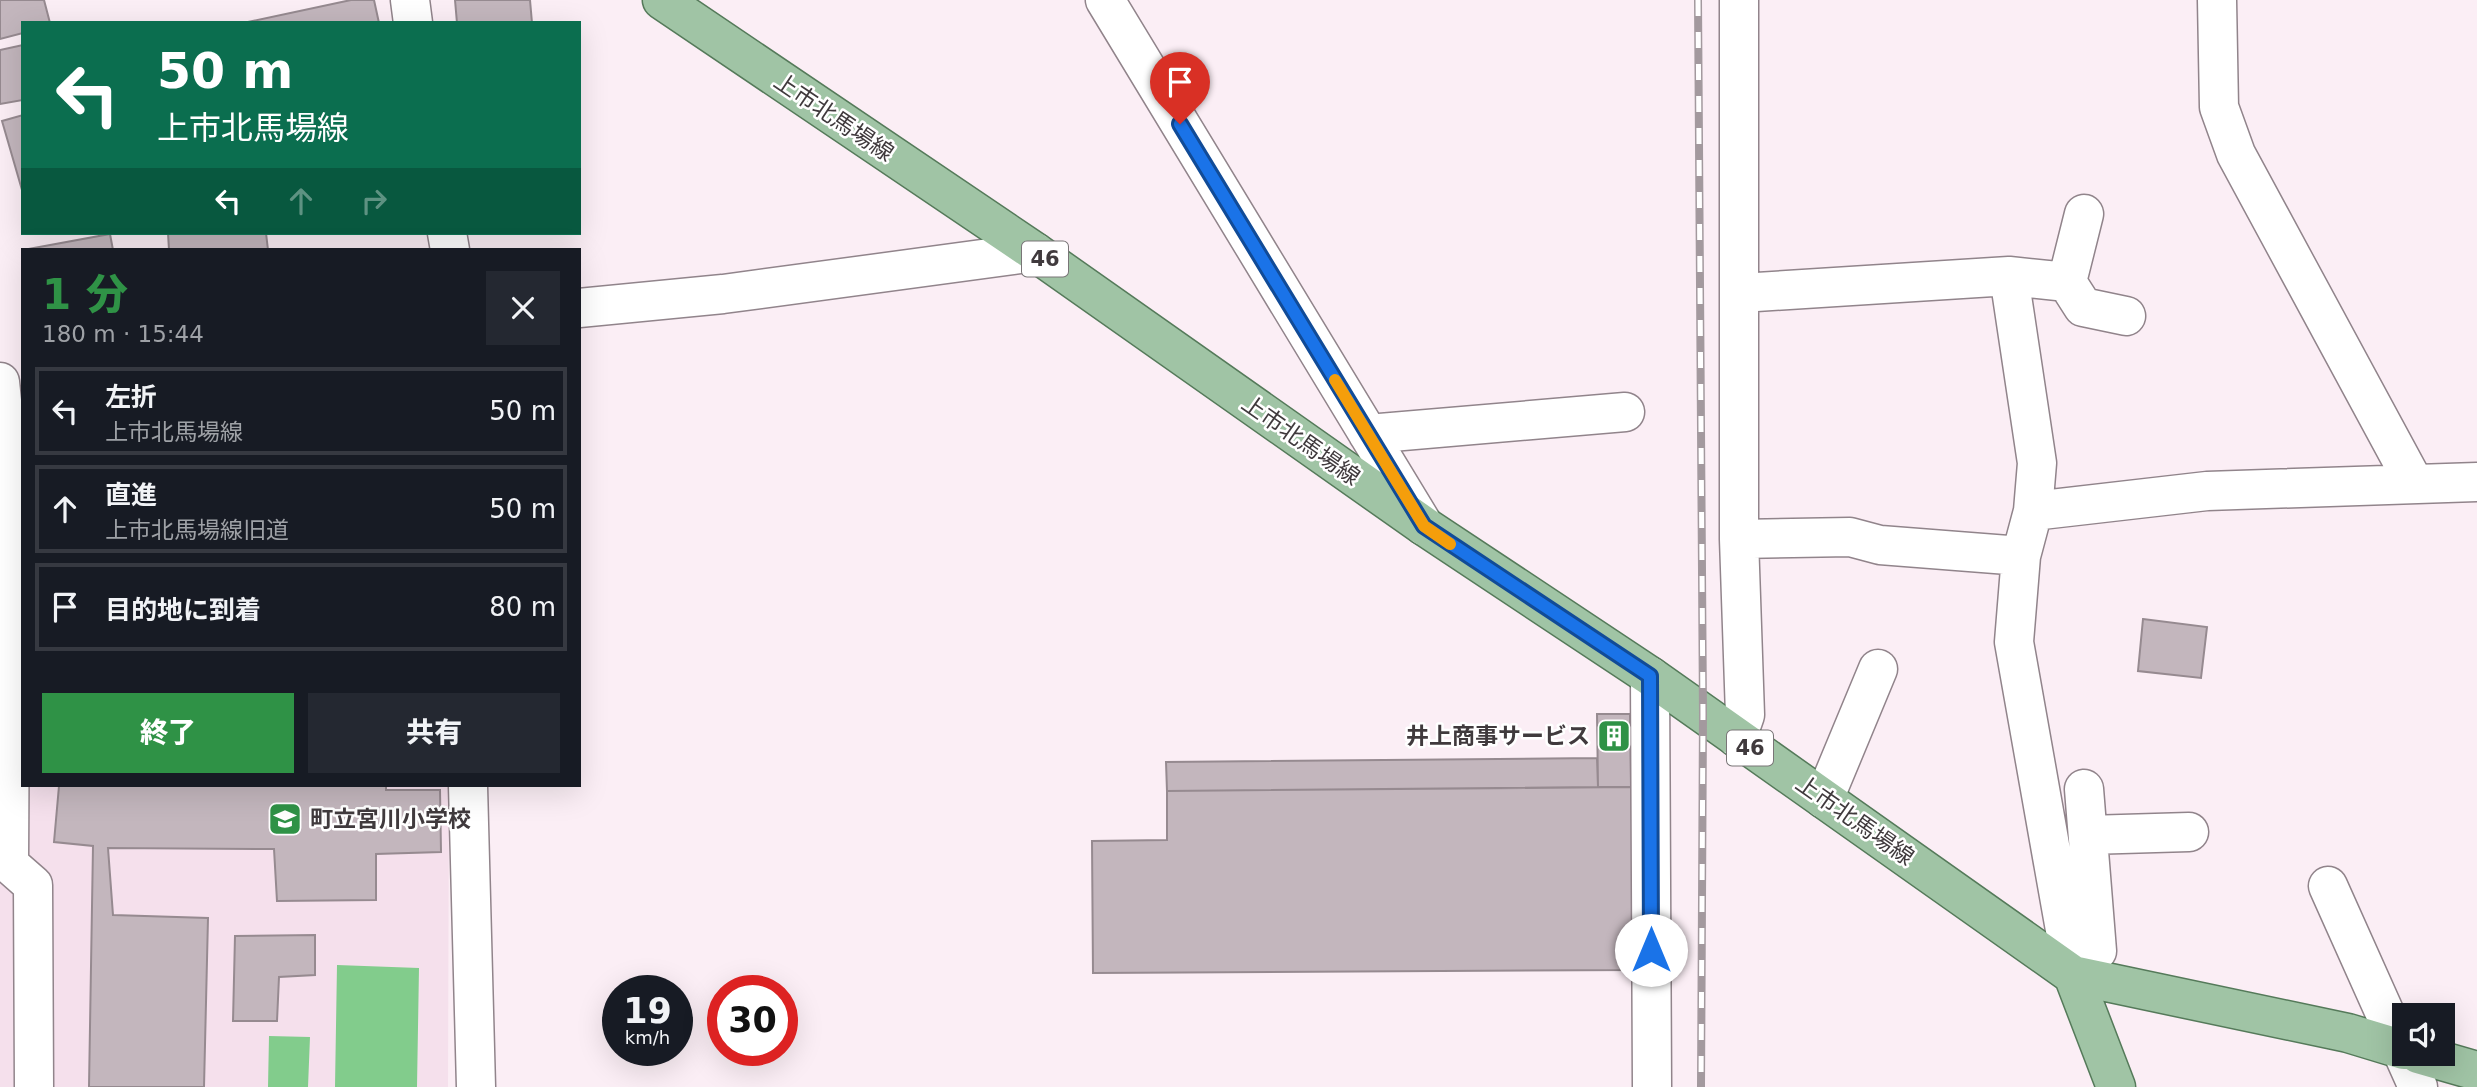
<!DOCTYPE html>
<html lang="ja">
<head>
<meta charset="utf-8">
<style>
	:root { --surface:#171b24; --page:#242831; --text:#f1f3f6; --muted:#9ea1a6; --line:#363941; --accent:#2f9246 }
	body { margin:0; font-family:"DejaVu Sans","Noto Sans JP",sans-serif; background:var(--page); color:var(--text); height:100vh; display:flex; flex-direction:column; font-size:26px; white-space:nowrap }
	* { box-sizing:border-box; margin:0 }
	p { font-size:23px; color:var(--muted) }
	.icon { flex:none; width:38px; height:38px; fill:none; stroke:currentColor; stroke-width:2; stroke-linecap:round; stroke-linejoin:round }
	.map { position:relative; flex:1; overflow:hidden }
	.side { position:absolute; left:21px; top:248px; width:560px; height:539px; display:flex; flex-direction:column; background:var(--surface); border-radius:0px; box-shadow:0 7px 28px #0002 }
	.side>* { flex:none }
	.banner { position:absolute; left:21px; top:21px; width:560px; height:214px; border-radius:0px; box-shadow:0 7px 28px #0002; background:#0b6e4f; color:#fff; overflow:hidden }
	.fabs { position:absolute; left:2392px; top:1003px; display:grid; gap:14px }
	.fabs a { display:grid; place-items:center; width:63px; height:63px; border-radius:0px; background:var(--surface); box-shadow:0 7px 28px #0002; font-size:35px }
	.speed { position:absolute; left:602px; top:975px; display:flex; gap:14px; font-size:35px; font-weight:700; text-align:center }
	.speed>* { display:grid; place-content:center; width:91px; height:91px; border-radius:50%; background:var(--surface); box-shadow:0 7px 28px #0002; line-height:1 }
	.speed small { font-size:18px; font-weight:400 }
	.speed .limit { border:10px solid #d22; background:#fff; color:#111 }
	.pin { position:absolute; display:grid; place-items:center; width:60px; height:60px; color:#fff; margin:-72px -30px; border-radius:50% 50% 50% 0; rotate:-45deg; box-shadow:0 0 7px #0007 }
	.pin .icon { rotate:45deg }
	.me { position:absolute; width:77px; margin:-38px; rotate:0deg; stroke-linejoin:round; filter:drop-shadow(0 0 5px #0008) }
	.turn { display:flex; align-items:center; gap:24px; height:147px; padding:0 21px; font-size:32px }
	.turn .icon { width:91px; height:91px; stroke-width:2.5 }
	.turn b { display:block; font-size:49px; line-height:60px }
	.lanes { display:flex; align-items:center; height:66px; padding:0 21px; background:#0003; justify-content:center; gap:35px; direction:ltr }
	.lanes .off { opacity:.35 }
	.round { display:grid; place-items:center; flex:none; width:74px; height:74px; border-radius:0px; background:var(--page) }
	.summary { display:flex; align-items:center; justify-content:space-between; height:119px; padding:0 21px }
	h1 { font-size:42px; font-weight:800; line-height:52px; color:var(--accent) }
	.action { display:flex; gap:14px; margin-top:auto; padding:14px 21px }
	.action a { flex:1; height:80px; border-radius:0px; background:var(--accent); color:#fff; font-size:28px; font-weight:800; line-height:80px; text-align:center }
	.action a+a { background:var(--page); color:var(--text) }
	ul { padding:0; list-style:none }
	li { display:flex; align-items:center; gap:21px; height:88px; margin:0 14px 10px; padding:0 7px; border:4px solid var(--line); border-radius:0px }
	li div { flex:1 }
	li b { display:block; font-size:26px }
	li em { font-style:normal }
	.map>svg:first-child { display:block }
</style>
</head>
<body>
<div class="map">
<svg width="2477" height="1087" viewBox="0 0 2477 1087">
	<rect width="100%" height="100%" fill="#fbeef5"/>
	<path fill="#f5e0ec" d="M0 521 23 786H449L448 1087H0Z"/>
	<path fill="#82cc8c" d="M337 965 419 968 417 1087H335Z
		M269 1036 310 1037 308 1087H268Z"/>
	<path fill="#c3b6bd" stroke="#968a90" stroke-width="2" d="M0 0H44L50 23H23V33L0 39Z
		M351 0H374L379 23H243Z
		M455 0H530L532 23H457Z
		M23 45V100L0 104V50Z
		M23 115V190H22L2 121Z
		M168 233H266L268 250H169Z
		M110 234 113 250H23Z
		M2143 619 2207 627 2201 678 2138 671Z
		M1597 714H1630L1631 787H1598Z
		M1597 758 1598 787 1167 791 1166 762Z
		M59 786H386V790H440L441 852 376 854V900L277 901 274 849 108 848 113 915 208 918 204 1087H89L93 846 54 842Z
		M1631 787 1636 970 1093 973 1092 841 1167 840V791Z
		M315 935V975L279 977 277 1021H233L235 936Z"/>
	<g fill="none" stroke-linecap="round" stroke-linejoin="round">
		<defs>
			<path id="minor" d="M410 0 413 23
				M1105 0 1424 526
				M1739 0V539
				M2217 0 2219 107 2236 154 2414 483
				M447 233 450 250
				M2067 282 2083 307 2126 316
				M1741 293 2009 276
				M579 308 723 294 1035 252
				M0 382 11 486 23 487
				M1368 434 1625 412
				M11 486 9 864 33 885 34 1087
				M2033 511 2037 463 2009 276 2067 282 2084 214
				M1650 676 1652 1087
				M1737 738 1745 715 1739 539 1850 537 1880 545 2021 556
				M468 786 476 1087
				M1824 799 1878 669
				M2088 835 2189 832
				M2328 886 2418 1087
				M2073 975 2014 642 2021 556 2033 511 2207 491 2477 482
				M2073 975 2097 951 2084 789"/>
			<path id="major" d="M662 0 1035 252 1424 526 1650 676 2073 975 2348 1033 2404 1050
				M2073 975 2116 1087
				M2418 1054 2477 1071"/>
		</defs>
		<use href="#minor" stroke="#91848b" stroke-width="41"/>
		<use href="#major" stroke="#557a5a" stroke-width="41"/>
		<use href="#minor" stroke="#fff" stroke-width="38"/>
		<use href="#major" stroke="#a0c4a5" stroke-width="38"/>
		<defs>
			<path id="rail" d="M1698 0 1703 714 1701 1087"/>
		</defs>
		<use href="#rail" stroke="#a3999e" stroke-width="8"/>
		<use href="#rail" stroke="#fff" stroke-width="5" stroke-dasharray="16" stroke-linecap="butt"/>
	</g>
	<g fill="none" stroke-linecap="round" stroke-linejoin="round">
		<defs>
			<path id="route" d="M1180 124 1424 526 1650 676 1651 950"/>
		</defs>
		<use href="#route" stroke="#114b97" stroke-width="18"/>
		<use href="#route" stroke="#1a73e8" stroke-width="12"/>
		<path stroke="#f59e0b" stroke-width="12" d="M1335 380 1424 526 1450 544"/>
	</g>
	<defs>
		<symbol id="building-square" viewBox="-11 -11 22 22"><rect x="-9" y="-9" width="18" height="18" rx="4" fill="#2f9246" stroke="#fff"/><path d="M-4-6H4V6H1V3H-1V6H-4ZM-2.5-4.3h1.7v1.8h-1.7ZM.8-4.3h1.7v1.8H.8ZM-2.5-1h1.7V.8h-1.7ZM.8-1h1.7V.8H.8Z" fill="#fff"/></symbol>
		<symbol id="school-square" viewBox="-11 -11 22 22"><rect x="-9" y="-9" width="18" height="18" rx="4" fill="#2f9246" stroke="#fff"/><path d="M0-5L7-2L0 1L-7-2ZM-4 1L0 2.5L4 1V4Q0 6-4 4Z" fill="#fff"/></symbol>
	</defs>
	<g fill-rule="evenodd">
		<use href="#building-square" x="1595" y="717" width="38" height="38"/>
		<use href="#school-square" x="266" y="800" width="38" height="38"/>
	</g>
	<g text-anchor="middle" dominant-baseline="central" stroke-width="5" stroke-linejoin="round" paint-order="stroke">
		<g fill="#fff" stroke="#797577" stroke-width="2">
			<rect x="1022" y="241.5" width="46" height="35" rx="5"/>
			<rect x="1727" y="730.5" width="46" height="35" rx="5"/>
		</g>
		<g font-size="21" font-weight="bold" fill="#403a3d">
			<text x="1045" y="259">46</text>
			<text x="1750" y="748">46</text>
		</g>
		<g font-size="23" fill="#403a3d" stroke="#fff">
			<text transform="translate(834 117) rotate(34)">上市北馬場線</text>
			<text transform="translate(1301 440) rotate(35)">上市北馬場線</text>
			<text transform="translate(1855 820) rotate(35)">上市北馬場線</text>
		</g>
		<g font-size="23" font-weight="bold" fill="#403a3d" stroke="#fff" text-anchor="end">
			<text x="1590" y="736">井上商事サービス</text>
			<text x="310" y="819" text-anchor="start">町立宮川小学校</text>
		</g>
	</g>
</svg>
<div class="fabs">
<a><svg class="icon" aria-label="sound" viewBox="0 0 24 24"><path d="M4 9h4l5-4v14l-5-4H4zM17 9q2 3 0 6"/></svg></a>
</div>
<div class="speed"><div>19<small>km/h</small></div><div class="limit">30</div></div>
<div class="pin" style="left:1180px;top:124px;background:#d93025"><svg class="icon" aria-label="arrive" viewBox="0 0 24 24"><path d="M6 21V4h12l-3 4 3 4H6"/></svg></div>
<svg class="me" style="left:1651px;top:950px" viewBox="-20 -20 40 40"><circle r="19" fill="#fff"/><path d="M0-13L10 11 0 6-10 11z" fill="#1a73e8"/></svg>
<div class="banner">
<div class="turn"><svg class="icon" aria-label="left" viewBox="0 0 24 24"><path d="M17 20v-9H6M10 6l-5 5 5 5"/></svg><div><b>50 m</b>上市北馬場線</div></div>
<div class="lanes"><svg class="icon" aria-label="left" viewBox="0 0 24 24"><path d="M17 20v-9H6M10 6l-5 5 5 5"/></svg><svg class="icon off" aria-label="ahead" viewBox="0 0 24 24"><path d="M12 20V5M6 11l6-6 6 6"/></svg><svg class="icon off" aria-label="right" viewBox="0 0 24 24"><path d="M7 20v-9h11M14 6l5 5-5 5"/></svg></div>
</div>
<section class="side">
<div class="summary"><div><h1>1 分</h1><p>180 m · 15:44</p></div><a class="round"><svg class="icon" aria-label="close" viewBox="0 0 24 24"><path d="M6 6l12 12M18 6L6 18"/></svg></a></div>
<ul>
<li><svg class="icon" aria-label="left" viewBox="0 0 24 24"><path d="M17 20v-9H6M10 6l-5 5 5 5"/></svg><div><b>左折</b><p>上市北馬場線</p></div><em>50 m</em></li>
<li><svg class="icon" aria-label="ahead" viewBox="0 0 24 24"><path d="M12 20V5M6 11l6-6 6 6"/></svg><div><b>直進</b><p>上市北馬場線旧道</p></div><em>50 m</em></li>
<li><svg class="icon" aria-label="arrive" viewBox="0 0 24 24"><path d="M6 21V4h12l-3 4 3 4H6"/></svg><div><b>目的地に到着</b></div><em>80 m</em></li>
</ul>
<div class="action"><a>終了</a><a>共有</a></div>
</section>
</div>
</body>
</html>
